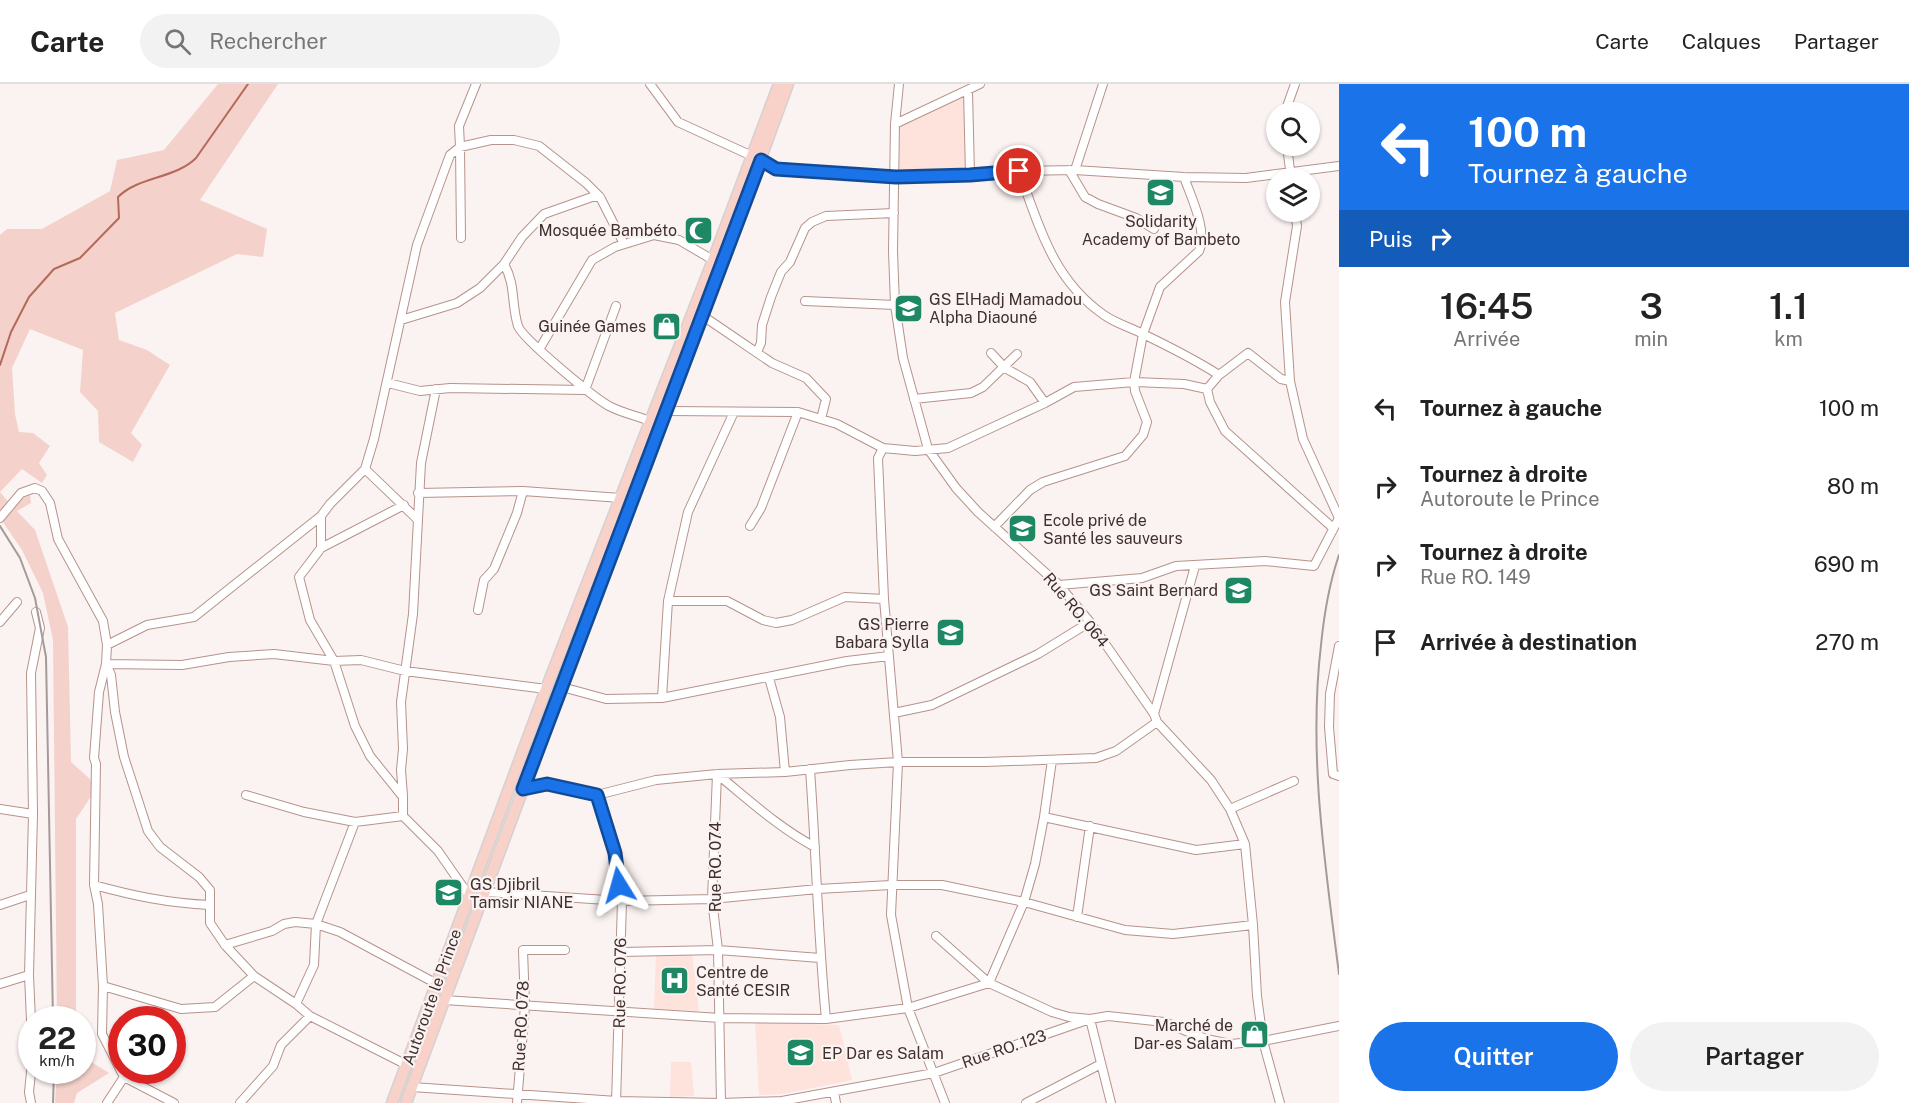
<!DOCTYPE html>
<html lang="fr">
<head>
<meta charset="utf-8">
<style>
	:root { --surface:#fff; --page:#f2f2f2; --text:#222; --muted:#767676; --line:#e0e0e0; --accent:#1a73e8 }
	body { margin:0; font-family:"Public Sans",sans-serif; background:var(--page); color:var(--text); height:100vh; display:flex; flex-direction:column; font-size:22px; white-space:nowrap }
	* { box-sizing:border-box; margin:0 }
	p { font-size:20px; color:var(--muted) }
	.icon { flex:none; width:33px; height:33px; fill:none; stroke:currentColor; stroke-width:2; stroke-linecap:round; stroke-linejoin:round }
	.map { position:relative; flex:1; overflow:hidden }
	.panel { display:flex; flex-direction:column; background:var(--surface); width:570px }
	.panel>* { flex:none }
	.banner { background:#1a73e8; color:#fff; overflow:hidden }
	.tools { position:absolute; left:1266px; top:18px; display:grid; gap:12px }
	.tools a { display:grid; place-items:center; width:54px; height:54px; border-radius:50%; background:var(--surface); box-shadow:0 2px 4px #0004; font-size:30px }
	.speed { position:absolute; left:18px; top:922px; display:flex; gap:12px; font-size:30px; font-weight:700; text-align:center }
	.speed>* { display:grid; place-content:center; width:78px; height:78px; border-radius:50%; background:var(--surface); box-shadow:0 2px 4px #0004; line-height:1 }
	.speed small { font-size:15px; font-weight:400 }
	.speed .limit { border:9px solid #d22; background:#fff; color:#111 }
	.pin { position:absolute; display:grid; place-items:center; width:51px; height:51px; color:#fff; margin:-26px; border:3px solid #fff; border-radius:50%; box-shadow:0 2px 6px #0007 }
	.me { position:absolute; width:66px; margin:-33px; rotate:352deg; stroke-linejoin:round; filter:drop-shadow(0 0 4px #0008) }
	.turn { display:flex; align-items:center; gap:21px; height:126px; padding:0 30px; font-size:27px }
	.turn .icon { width:78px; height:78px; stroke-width:2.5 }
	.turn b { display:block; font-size:42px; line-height:51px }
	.then { display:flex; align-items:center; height:57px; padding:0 30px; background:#0003; gap:12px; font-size:22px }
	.eta { display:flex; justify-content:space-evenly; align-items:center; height:102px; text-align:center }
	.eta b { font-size:36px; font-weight:600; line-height:42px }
	.action { display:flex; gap:12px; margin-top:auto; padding:12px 30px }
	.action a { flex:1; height:69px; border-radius:36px; background:var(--accent); color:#fff; font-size:24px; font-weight:600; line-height:69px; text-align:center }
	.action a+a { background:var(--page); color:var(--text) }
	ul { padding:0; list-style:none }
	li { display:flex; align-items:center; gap:18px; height:78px; padding:0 30px }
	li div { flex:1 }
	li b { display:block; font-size:22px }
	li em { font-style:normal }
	header { display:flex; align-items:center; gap:36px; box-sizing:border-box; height:84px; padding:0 30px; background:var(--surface); border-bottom:2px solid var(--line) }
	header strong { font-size:28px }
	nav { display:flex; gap:33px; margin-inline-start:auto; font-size:21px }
	.search { width:420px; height:54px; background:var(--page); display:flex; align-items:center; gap:15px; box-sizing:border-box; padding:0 21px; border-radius:33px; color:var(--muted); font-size:22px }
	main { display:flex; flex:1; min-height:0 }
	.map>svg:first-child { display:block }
</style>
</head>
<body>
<header>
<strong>Carte</strong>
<div class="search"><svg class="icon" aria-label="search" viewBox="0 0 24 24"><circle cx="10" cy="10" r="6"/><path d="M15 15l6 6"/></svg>Rechercher</div>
<nav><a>Carte</a><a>Calques</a><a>Partager</a></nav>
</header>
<main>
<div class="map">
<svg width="1339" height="1019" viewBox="0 0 1339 1019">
	<rect width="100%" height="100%" fill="#fbf3f2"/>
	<path fill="#fee2dc" d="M961 12 966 13 969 90 897 91 898 40Z
		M656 869H692L699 927 654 925Z
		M755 938 839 941 852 996 783 1010 759 1011Z
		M671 978H691L694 1012 670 1013Z"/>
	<path fill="#f4d1ca" d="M218 0H278L200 116 267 145 263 173 237 170 115 229 119 256 147 266 170 281 131 349 142 361 133 378 99 358 98 327 80 308 83 266 30 245 12 284 15 330 19 348 33 349 50 362 39 379 47 391 42 399 22 385 0 408 10 420 30 411 31 419 17 427 35 446 68 543 71 678 90 695 94 708 76 735V936H57L53 556 43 509 22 466 0 434V151L7 145H42L110 107 117 76 164 66Z
		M91 978 109 989 77 1009 74 1019H55L57 987H82L83 980Z"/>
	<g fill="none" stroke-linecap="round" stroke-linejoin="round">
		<path stroke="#b4695a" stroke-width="2" d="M0 281 11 248 29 213 54 185 80 174 119 134 118 113C139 92 175 95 196 74L248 0"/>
		<defs>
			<path id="minor" d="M650 0 678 38 752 72
				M899 0 895 40 893 167 895 221 903 274 928 365 956 404 978 428 1059 501 1090 538 1154 630 1157 638 1211 696 1230 725 1245 760 1253 841 1257 912 1263 957 1280 1019
				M968 7 970 91
				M1285 28 1295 0
				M895 40 980 0
				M1287 62 1291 94
				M761 76 776 85 896 93 970 91 1019 87 1075 86 1184 93 1246 94 1339 82
				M1069 86 1085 113 1098 120 1136 134 1154 145
				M1075 86 1103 0
				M1019 87C1039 142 1053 196 1104 231 1115 239 1129 243 1141 249 1168 262 1194 275 1219 291
				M461 154 460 63 491 56H514L539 62 586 99 600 113 624 160
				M504 180 522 153 544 130 592 113H600
				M805 217 895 221
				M703 232 772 279 806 294 826 315 821 335
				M401 236 457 219 480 204 504 180C516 201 511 220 518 242 522 254 596 316 611 323 623 329 637 332 650 337
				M540 264 592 176 615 163 654 151 679 156 713 176
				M757 268 761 259 762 241 771 213 781 188 790 178 805 144 812 138 826 132 894 129
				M991 269 1005 284 1030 298 1045 319
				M1290 297 1285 218 1297 142 1295 128
				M388 299 420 307 450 304 585 306 616 222
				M914 315 971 309 983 303 1017 270
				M667 327 798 328 837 340 883 364 915 367 948 364 1045 319 1074 303 1134 298 1184 300 1207 305
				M883 364 878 374 884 515 898 678 891 831 908 924 945 1019
				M365 385 417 435
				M418 409 523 407 621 414
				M404 421 321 464 299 493 310 536 334 577 355 642 370 672 403 713V732L438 767 470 813
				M0 434 21 409 35 404 42 407 50 419 58 455 103 537 107 561 106 580 99 608 94 674 96 680 94 801 98 820 103 902 102 950 124 993 174 1019
				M750 442 761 424 798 328
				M994 443 1030 406 1043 398 1125 372 1143 351 1147 338 1135 307 1134 298 1143 250 1160 203 1199 167C1208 147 1191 113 1184 93
				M321 464V432L330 420 365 385 374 355 417 161 450 71 460 63 459 42 476 0
				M1059 501 1142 494 1176 482 1265 477 1314 482 1339 434 1303 355 1290 297 1281 295 1248 269 1219 291 1207 305 1210 318 1225 347 1333 444
				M668 517H727L763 536 776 539 792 536 845 513 884 515
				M478 526 484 496 494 485 517 429 523 407
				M0 538 17 518
				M107 561 147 541 194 533 321 432
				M1339 562 1330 610 1329 643 1333 690 1339 692
				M769 594 780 633 785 688
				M562 603 606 615 662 614 847 577 889 572
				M662 614 668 517 688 428 734 328
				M894 629 932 621 1038 570 1090 538
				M1154 630 1195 482
				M1052 676 1044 733 1196 766 1245 760
				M810 685C816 769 818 852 826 935
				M717 690 712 815 718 866 721 1019
				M717 690C749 716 779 744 815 763
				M523 705 547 700 597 711 656 696 717 690 785 688 850 681 898 678H985L1096 674 1116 667 1157 638
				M246 711 304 728 355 738 403 732
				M597 711 615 769 622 817 616 1019
				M403 712 401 686 403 665 401 618 413 530 421 379 436 305
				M0 725 33 730
				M1230 725 1294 697
				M355 738 316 840 340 848 437 900
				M94 801C134 812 168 819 210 821
				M486 808 622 817 712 815 818 805 891 801H942L1024 818 1125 846 1173 850 1253 841
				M0 821 30 811
				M1077 833 1090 742
				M936 852 989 899 1052 928 1069 933 1090 935 1111 1019
				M225 861 272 847 284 840 295 838 316 840 314 881 296 920
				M621 868 718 866 820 874
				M0 900 29 891
				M103 902 181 925 215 923 254 892
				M444 916 720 934 826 935 908 924 989 899 1024 818 1035 780 1044 733
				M32 959 29 891 33 730 31 589 40 544 36 528
				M407 981 310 932 296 920 254 892 225 861 210 839V806L199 793 160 763 148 747 124 673 115 628 111 591 106 580 182 581 229 573 274 570 334 577 361 576 405 587 546 605
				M412 1003 617 1017 721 1019 782 1017 934 989 1090 935 1108 932 1164 938 1206 955 1231 960 1263 957 1339 942
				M834 1008 836 1019
				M31 1019 29 1008 32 979
				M107 1019 124 993
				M240 1019 273 982 281 961 310 932
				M517 1019 525 922 523 866H565
				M1026 1019 1101 980"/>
			<path id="major" d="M392 1019 546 605 713 176 779 0
				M406 1019 523 705 703 232 788 0"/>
		</defs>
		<use href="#minor" stroke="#b6938b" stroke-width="10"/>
		<use href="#major" stroke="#d5d1d1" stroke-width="13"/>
		<use href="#minor" stroke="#fff" stroke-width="8"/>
		<use href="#major" stroke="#f8d1c9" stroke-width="10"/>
		<path stroke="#a59a98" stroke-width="2" d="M0 442 20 474 35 514 46 573 53 936
			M1339 471C1329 500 1324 531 1321 561 1308 671 1325 780 1339 890
			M53 1019 54 987"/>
	</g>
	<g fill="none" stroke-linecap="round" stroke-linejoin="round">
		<defs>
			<path id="route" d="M619 801 615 769 597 711 547 700 523 705 761 76 776 85 896 93 970 91 1019 87"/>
		</defs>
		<use href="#route" stroke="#114b97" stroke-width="15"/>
		<use href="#route" stroke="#1a73e8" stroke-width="10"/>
	</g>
	<defs>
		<symbol id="school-square" viewBox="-11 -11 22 22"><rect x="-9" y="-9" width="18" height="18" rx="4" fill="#1e8865" stroke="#fbf3f2"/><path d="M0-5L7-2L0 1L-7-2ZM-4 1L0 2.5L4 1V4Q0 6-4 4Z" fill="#fff"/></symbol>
		<symbol id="mosque-square" viewBox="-11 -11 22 22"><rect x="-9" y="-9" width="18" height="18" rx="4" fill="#1e8865" stroke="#fbf3f2"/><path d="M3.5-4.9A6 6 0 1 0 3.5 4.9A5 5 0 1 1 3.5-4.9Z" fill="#fff"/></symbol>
		<symbol id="shop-square" viewBox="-11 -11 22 22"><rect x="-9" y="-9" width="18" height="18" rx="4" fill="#1e8865" stroke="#fbf3f2"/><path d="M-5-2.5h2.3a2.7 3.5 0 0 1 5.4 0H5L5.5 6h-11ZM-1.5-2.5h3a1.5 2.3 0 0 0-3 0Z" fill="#fff"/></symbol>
		<symbol id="university-square" viewBox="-11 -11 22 22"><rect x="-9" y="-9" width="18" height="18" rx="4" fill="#1e8865" stroke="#fbf3f2"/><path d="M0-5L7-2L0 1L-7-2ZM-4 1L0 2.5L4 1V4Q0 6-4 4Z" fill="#fff"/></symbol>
		<symbol id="hospital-square" viewBox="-11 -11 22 22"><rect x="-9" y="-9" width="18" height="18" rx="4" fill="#1e8865" stroke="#fbf3f2"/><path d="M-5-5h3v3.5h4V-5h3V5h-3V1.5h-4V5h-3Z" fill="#fff"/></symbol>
	</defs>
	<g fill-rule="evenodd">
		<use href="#school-square" x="1144" y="92" width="33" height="33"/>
		<use href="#mosque-square" x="682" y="130" width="33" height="33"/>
		<use href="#school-square" x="892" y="208" width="33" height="33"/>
		<use href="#shop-square" x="650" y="226" width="33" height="33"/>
		<use href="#university-square" x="1006" y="428" width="33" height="33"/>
		<use href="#school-square" x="1222" y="490" width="33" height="33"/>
		<use href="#school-square" x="934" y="532" width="33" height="33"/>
		<use href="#school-square" x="432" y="792" width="33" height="33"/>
		<use href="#hospital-square" x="658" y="880" width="33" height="33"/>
		<use href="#shop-square" x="1238" y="934" width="33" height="33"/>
		<use href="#school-square" x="784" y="952" width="33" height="33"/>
	</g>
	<g text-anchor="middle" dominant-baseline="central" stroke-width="4.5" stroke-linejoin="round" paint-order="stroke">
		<g font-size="16" fill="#3f302d" stroke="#fbf3f2" text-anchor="end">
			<text x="1161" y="137" text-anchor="middle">Solidarity<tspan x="1161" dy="18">Academy of Bambeto</tspan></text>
			<text x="677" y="146">Mosquée Bambéto</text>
			<text x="929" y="215" text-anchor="start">GS ElHadj Mamadou<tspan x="929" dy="18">Alpha Diaouné</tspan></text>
			<text x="646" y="242">Guinée Games</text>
			<text x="1043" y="436" text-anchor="start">Ecole privé de<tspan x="1043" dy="18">Santé les sauveurs</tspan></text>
			<text x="1218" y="506">GS Saint Bernard</text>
			<text x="929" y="540">GS Pierre<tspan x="929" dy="18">Babara Sylla</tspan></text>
			<text x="470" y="800" text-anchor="start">GS Djibril<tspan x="470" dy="18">Tamsir NIANE</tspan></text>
			<text x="696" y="888" text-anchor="start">Centre de<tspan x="696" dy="18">Santé CESIR</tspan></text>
			<text x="1233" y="941">Marché de<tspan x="1233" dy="18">Dar-es Salam</tspan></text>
			<text x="822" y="969" text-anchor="start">EP Dar es Salam</text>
		</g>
		<g font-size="16" fill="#3f302d" stroke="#fbf3f2">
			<text transform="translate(1076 526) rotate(50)">Rue RO. 064</text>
			<text transform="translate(715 783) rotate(-90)">Rue RO. 074</text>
			<text transform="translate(620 899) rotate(-89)">Rue RO. 076</text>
			<text transform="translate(432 913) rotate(-70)">Autoroute le Prince</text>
			<text transform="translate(521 942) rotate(-87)">Rue RO. 078</text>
			<text transform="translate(1004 965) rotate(-19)">Rue RO. 123</text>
		</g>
	</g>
</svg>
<div class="tools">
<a><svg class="icon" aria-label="search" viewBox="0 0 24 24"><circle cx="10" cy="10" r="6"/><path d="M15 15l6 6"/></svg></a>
<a><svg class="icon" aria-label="layers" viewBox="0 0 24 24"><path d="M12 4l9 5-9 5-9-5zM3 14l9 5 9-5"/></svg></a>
</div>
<div class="speed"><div>22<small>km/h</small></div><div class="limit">30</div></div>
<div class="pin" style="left:1019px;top:87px;background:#d93025"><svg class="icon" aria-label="arrive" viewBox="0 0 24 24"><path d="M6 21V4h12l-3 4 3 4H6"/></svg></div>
<svg class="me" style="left:619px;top:801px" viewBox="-20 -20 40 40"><path d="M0-17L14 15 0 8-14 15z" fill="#1a73e8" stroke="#fff" stroke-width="4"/></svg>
</div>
<section class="panel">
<div class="banner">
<div class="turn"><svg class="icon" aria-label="left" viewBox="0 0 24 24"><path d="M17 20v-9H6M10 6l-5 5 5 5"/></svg><div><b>100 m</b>Tournez à gauche</div></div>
<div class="then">Puis<svg class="icon" aria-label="right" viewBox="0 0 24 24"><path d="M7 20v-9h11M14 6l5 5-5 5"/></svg></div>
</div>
<div class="eta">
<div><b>16:45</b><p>Arrivée</p></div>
<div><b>3</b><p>min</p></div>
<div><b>1.1</b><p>km</p></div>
</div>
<ul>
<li><svg class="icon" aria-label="left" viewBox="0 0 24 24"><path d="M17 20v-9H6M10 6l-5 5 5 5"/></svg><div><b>Tournez à gauche</b></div><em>100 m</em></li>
<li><svg class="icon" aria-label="right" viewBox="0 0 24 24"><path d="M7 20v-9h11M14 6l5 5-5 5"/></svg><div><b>Tournez à droite</b><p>Autoroute le Prince</p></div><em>80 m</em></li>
<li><svg class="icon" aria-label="right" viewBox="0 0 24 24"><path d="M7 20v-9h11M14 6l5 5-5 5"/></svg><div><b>Tournez à droite</b><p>Rue RO. 149</p></div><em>690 m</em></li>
<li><svg class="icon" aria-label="arrive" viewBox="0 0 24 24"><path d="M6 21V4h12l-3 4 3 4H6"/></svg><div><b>Arrivée à destination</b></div><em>270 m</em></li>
</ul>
<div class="action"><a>Quitter</a><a>Partager</a></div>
</section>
</main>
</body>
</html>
